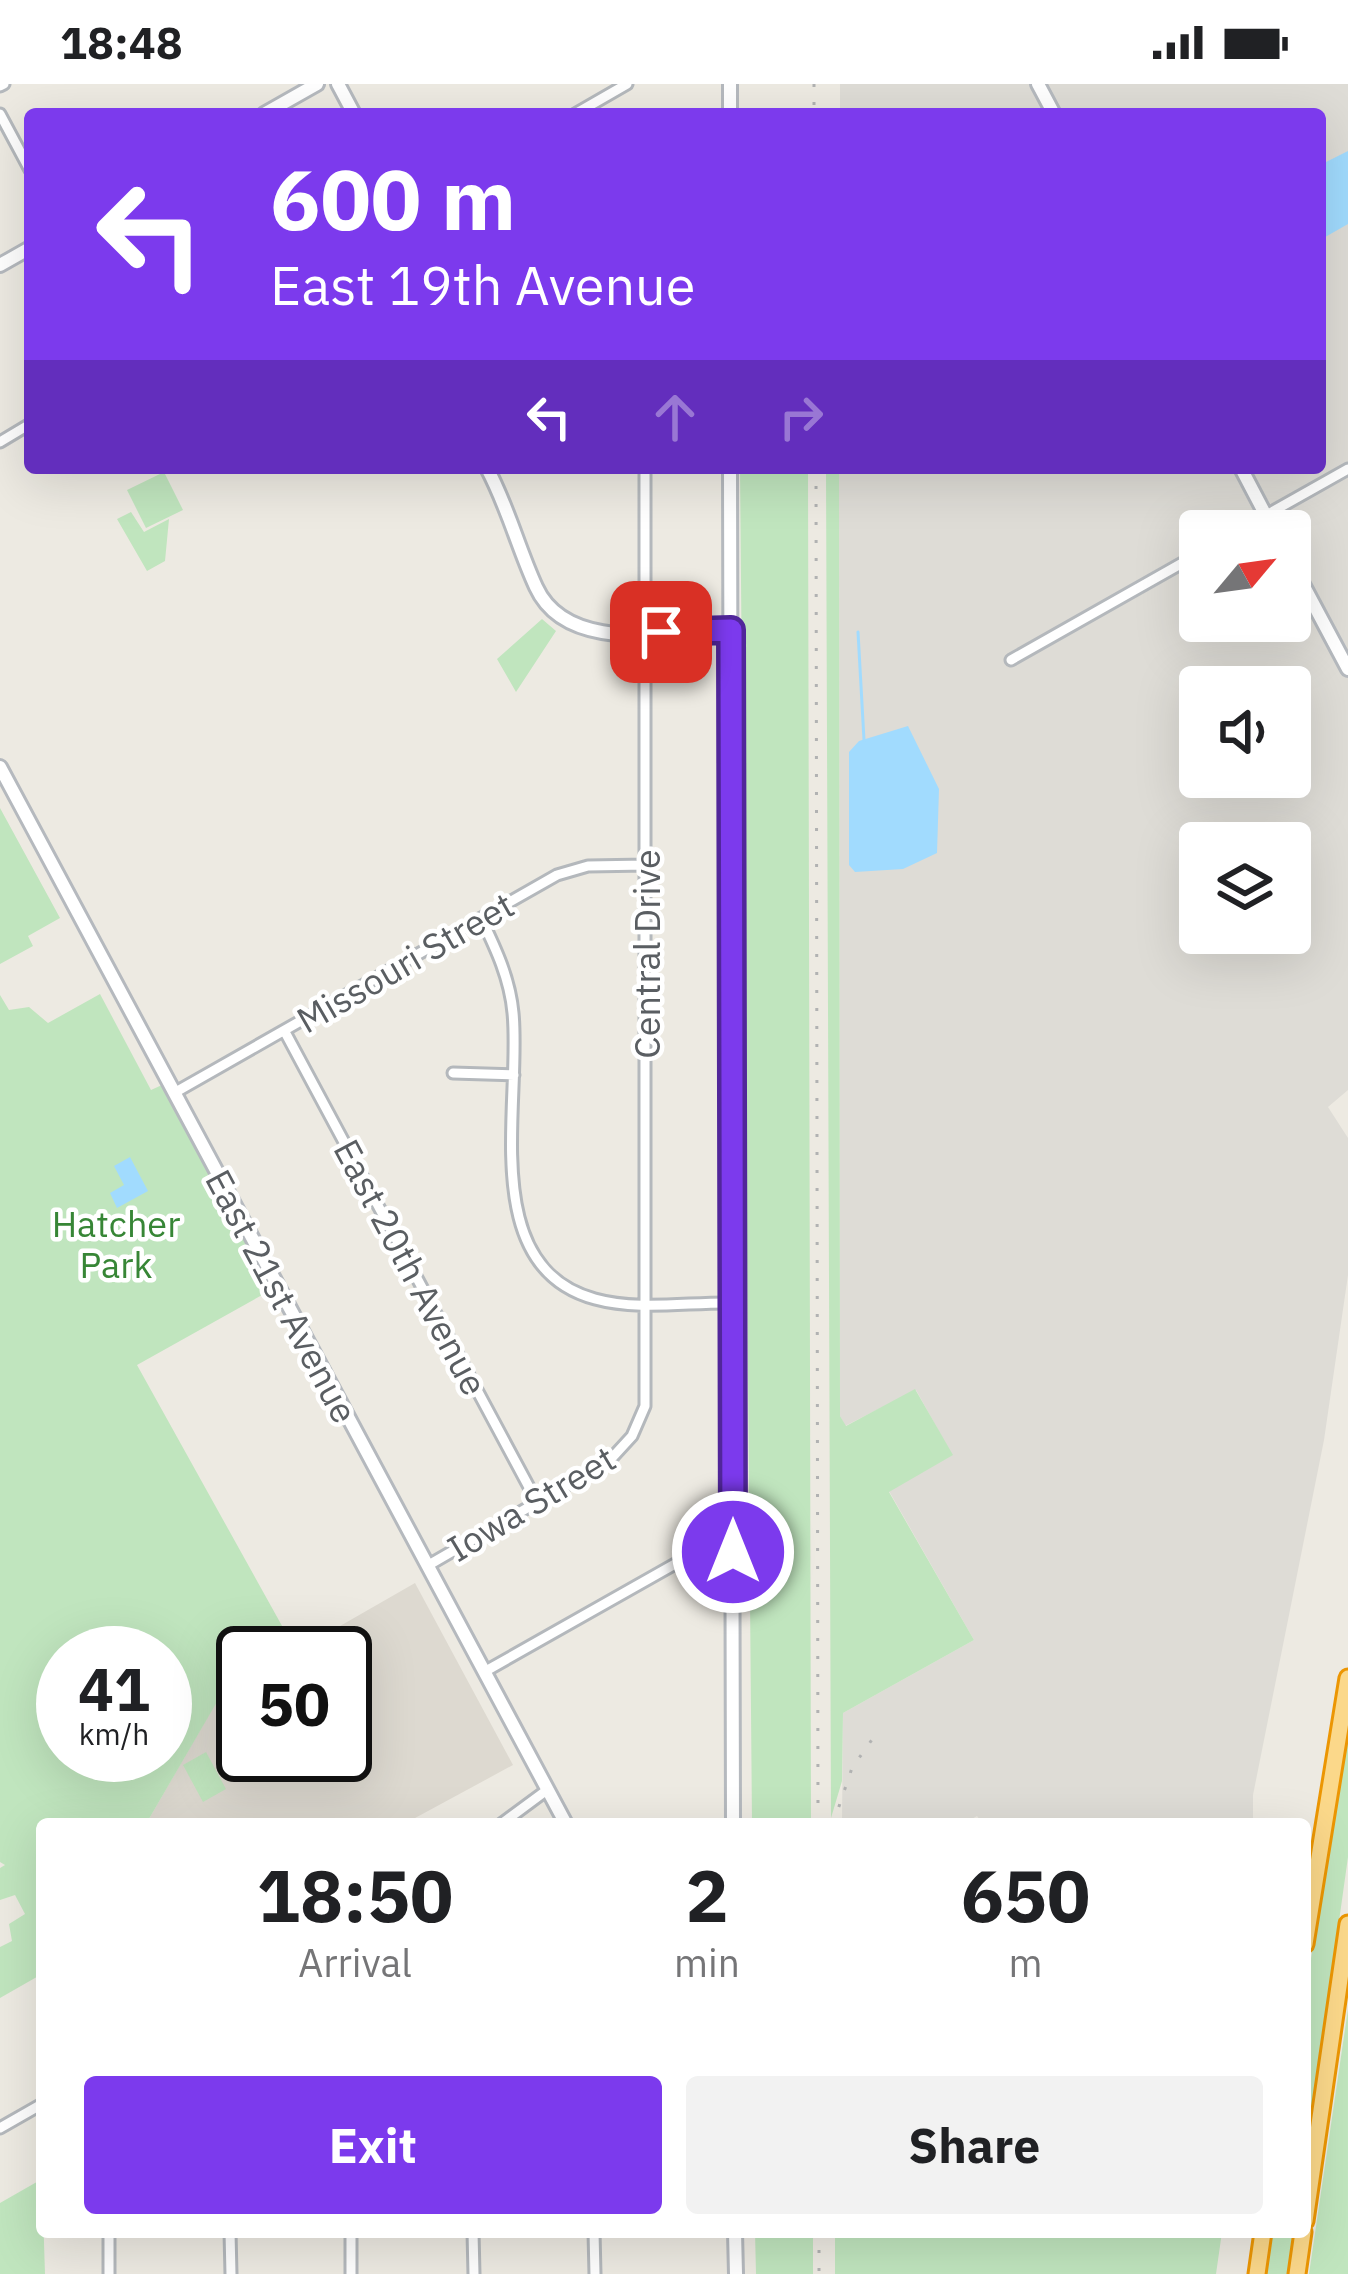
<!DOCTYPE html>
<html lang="en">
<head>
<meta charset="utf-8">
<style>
	:root { --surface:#fff; --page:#f2f2f2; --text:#202124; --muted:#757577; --accent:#7c3aed }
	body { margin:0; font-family:"IBM Plex Sans",sans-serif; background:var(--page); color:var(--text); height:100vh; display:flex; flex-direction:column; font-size:45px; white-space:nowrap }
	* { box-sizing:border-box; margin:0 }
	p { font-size:39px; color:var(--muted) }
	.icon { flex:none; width:66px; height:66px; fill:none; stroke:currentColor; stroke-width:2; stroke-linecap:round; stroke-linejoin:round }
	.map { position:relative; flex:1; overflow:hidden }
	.details { position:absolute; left:36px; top:1734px; width:1275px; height:420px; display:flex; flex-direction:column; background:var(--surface); border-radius:12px; box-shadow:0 12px 48px #0002 }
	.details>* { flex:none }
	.top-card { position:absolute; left:24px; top:24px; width:1302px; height:366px; border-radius:12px; box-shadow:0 12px 48px #0002; background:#7c3aed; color:#fff; overflow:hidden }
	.needle { width:78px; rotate:61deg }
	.controls { position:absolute; left:1179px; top:426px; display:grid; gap:24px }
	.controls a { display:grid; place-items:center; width:132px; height:132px; border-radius:12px; background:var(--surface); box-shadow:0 12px 48px #0002; font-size:60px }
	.speed { position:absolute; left:36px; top:1542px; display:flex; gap:24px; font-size:60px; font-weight:700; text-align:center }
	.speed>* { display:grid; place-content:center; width:156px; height:156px; border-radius:50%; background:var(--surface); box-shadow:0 12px 48px #0002; line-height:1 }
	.speed small { font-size:30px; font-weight:400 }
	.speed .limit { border:6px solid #111; border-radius:18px; background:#fff; color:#111 }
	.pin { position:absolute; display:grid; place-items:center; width:102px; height:102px; color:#fff; margin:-51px; border-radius:24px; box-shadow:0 6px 18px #0006 }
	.me { position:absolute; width:132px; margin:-66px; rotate:0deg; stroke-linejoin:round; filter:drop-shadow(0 0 9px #0008) }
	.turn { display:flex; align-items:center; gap:42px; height:252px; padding:0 48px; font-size:54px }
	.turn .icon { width:156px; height:156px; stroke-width:2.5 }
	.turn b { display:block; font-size:84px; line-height:102px }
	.lanes { display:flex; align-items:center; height:114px; padding:0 48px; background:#0003; justify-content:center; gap:60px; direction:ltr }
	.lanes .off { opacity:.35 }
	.eta { display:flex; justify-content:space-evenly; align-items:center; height:204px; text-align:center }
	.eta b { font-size:72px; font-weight:800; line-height:84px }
	.cta { display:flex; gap:24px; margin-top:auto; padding:24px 48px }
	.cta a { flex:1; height:138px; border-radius:12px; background:var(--accent); color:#fff; font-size:48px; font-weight:800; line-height:138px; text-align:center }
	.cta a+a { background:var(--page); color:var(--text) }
	.status { display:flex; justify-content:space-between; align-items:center; height:84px; padding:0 60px; background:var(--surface); direction:ltr }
	.status svg { height:33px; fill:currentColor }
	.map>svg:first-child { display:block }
</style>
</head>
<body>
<div class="status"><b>18:48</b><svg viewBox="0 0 49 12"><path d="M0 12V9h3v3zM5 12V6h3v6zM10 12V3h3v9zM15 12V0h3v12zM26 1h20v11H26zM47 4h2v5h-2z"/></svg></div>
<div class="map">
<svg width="1348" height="2190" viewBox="0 0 1348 2190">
	<rect width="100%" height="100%" fill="#edeae2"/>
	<path fill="#dedcd6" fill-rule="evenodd" d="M840 0H1348V1006L1328 1023 1348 1054V1191L1324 1356 1253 1711V1740H983L977 1732 963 1740H842L843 1629 974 1556 889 1407 952 1371 916 1306 845 1342 840 1332 839 384H1320V30H840ZM1200 447H1290V537H1200ZM1200 603H1290V693H1200ZM1200 759H1290V849H1200Z"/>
	<path fill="#ddd9d0" d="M415 1499 513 1681 404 1740H146L221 1610 243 1598V1671H345V1569H293Z"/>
	<path fill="#c0e5be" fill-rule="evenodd" d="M740 384H808L811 1740H752Z
		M826 384H839L840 1332 846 1342 915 1305 953 1371 889 1408 974 1556 843 1629 842 1697 831 1734Z
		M164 388 183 426 146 444 127 406Z
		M131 428 144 448 169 435 165 477 147 487 117 435Z
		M542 535 556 547 516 608 497 575Z
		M0 724 60 834 28 852 33 862 0 880Z
		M100 910 151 1006 162 1001 271 1206 137 1281 296 1567 243 1569V1598L221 1611 146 1740H42V1890L0 1914V1863L12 1857 9 1840 25 1830 15 1811 0 1816V1784L5 1781 0 1778V911L9 926 29 923 48 939ZM63 1569H165V1671H63Z
		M1348 1626V1773L1305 2080V1915Z
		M206 1668 226 1705 203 1718 183 1681Z
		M1348 1925V2190H1309Z
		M42 2095 45 2190H0V2119Z
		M755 2148H813V2190H756Z
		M835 2148H1222L1216 2190H835Z
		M1272 2148H1295L1289 2190H1266Z"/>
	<path fill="#a1dbfe" d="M1348 67V140L1320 156V81Z
		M908 642 939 705 937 769 903 785 855 788 849 781V668L859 657Z
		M130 1073 148 1107 117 1124 110 1109 124 1101 114 1082Z"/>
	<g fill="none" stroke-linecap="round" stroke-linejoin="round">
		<path stroke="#a1dbfe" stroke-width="3" d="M858 548 864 656"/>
		<defs>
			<path id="street" d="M0 2 4 0
				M0 30 30 86
				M575 30 627 0
				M0 358 30 340
				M1238 447 1348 385
				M1011 576 1200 469
				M481 834C496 865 510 895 513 929 522 1018 476 1183 595 1215 638 1227 689 1218 733 1219
				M285 948 537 1418
				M453 989 514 991
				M174 1009 557 791 588 782 646 781
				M427 1482 610 1376 632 1352 645 1322V384
				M484 1588 675 1480 733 1468
				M501 1740 547 1706
				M0 2044 42 2020
				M230 2148 231 2190
				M473 2148 474 2190
				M594 2148 595 2190
				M109 2190V2148
				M351 2190V2148"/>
			<path id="secondary" d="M338 0 354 30
				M1038 0 1054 30
				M264 30 317 0
				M730 30V0
				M0 181 30 164
				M487 384C508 423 518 464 536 503 567 571 671 547 731 546
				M730 384 733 1740
				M1241 384 1274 447
				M1290 476 1348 585
				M0 683 566 1740
				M735 2148 736 2190"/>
			<path id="highway" d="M1305 1860 1348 1594
				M1305 2137 1348 1840
				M1257 2190 1263 2148
				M1297 2190 1303 2148"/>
		</defs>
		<use href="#street" stroke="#b4b8bc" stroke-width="15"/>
		<use href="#secondary" stroke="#b5b9be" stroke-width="18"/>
		<use href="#highway" stroke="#ec9603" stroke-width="21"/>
		<use href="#street" stroke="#fff" stroke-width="9"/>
		<use href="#secondary" stroke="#fff" stroke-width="12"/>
		<use href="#highway" stroke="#fbd88a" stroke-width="15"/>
		<path stroke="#b1b2b2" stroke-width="3" stroke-dasharray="3 15" stroke-linecap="butt" d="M814 0V30
			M816 384 818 1740
			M833 1740 852 1684 878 1647
			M819 2148V2190"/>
	</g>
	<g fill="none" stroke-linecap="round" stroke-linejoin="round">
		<defs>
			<path id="route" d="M661 548 731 546 733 1468"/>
		</defs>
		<use href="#route" stroke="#51269a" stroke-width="30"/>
		<use href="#route" stroke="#7c3aed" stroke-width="21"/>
	</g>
	<g text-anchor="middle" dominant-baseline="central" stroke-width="9" stroke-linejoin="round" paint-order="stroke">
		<g font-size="36" fill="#5a5e62" stroke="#fff">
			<text transform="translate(646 870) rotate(-90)">Central Drive</text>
			<text transform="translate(405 878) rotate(-30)">Missouri Street</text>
			<text transform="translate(411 1183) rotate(62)">East 20th Avenue</text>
			<text transform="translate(282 1212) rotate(62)">East 21st Avenue</text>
			<text transform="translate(531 1419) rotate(-31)">Iowa Street</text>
		</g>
		<g font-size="36" fill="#378636" stroke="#fff">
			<text x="116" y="1139">Hatcher<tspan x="116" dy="41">Park</tspan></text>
		</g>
	</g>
</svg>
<div class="controls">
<a><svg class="needle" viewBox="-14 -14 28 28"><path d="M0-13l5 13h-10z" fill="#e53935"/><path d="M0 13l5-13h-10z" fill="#757577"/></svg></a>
<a><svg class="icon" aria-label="sound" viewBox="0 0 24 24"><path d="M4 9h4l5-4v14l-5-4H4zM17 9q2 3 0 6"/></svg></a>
<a><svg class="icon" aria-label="layers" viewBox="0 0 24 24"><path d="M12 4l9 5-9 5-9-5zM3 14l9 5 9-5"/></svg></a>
</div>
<div class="speed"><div>41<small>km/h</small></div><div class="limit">50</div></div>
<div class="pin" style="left:661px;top:548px;background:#d93025"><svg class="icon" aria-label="arrive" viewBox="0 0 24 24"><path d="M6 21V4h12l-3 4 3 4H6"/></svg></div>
<svg class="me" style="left:733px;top:1468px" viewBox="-20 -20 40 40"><circle r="17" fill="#7c3aed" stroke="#fff" stroke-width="3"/><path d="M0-11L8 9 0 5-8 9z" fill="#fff"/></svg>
<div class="top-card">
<div class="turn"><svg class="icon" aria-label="left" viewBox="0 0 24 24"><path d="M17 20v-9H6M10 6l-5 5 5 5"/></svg><div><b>600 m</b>East 19th Avenue</div></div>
<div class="lanes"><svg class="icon" aria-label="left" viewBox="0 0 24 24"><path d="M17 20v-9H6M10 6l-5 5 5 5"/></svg><svg class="icon off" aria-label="ahead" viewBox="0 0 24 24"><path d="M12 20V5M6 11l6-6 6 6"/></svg><svg class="icon off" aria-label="right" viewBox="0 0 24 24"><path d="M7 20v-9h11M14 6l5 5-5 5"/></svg></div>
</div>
<section class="details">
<div class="eta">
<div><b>18:50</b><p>Arrival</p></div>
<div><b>2</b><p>min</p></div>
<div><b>650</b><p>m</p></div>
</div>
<div class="cta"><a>Exit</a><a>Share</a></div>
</section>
</div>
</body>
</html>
